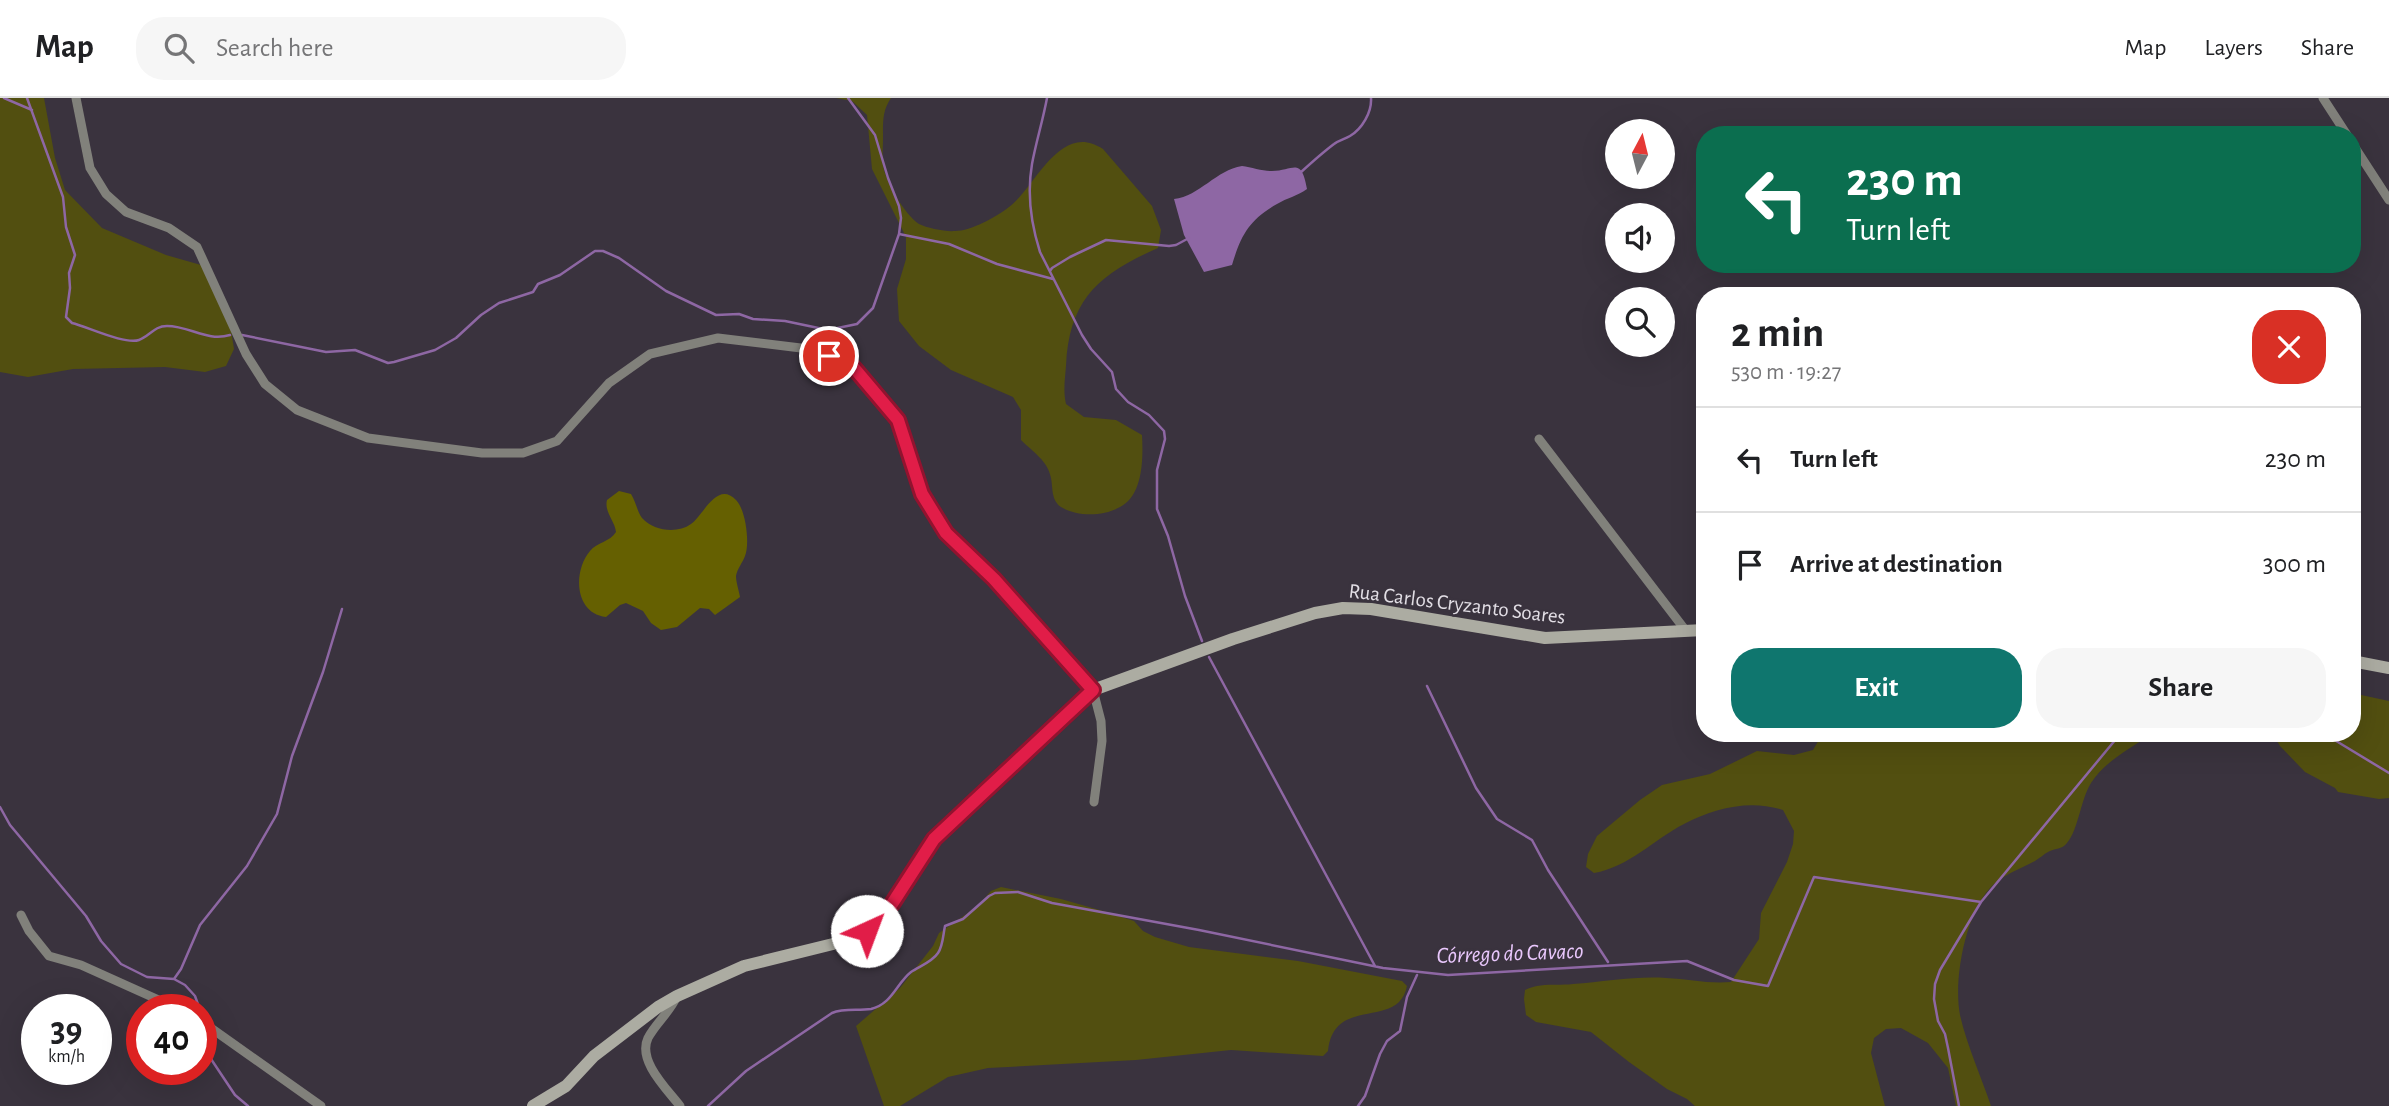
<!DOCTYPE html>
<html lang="en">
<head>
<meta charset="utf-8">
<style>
	:root { --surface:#fff; --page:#f6f6f6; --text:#202124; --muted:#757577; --line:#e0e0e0; --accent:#0f766e }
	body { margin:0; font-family:"Alegreya Sans",sans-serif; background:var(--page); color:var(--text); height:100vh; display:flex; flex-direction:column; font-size:26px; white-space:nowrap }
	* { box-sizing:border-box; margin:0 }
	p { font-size:23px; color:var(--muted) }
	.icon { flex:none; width:38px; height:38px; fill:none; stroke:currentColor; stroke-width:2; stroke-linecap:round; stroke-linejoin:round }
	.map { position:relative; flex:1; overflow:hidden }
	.drawer { position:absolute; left:1696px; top:189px; width:665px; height:455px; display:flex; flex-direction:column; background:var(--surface); border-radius:28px; box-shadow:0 7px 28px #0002 }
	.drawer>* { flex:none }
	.guide { position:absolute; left:1696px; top:28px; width:665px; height:147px; border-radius:28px; box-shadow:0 7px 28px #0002; background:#0b6e4f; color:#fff; overflow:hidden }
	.needle { width:46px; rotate:7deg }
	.controls { position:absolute; left:1605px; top:21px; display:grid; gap:14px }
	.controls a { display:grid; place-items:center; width:70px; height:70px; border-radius:50%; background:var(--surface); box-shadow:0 7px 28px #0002; font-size:35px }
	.speed { position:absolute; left:21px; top:896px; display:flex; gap:14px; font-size:35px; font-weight:700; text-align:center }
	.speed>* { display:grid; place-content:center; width:91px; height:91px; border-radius:50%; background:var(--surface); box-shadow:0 7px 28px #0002; line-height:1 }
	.speed small { font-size:18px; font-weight:400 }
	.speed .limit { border:10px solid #d22; background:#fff; color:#111 }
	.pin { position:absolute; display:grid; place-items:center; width:60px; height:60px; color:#fff; margin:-30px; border:4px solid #fff; border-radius:50%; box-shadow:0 2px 7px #0007 }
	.me { position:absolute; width:77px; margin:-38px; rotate:43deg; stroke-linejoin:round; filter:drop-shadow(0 0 5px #0008) }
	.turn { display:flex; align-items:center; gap:24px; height:147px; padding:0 35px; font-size:32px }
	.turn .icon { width:91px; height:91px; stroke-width:2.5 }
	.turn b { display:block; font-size:49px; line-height:60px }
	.round { display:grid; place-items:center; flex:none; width:74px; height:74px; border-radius:28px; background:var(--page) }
	.summary { display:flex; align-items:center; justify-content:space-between; height:119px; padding:0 35px }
	h1 { font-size:42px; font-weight:700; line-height:52px }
	.action { display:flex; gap:14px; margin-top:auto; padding:14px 35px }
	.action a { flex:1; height:80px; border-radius:28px; background:var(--accent); color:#fff; font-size:28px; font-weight:700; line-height:80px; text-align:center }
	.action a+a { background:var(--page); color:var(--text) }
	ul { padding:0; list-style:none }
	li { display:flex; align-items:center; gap:21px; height:105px; padding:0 35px; border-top:2px solid var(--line) }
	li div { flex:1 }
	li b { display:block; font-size:26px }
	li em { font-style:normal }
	header { display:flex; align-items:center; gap:42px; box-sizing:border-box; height:98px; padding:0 35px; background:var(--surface); border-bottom:2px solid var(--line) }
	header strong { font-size:33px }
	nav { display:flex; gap:38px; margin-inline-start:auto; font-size:24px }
	.search { width:490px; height:63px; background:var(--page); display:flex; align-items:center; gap:18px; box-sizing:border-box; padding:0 24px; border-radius:28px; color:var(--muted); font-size:26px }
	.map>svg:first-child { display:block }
</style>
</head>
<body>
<header>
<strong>Map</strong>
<div class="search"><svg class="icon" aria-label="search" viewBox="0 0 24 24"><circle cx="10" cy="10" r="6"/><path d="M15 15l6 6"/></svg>Search here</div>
<nav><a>Map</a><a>Layers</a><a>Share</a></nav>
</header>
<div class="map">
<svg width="2389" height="1008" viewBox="0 0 2389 1008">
	<rect width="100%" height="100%" fill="#3a333e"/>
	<path fill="#524f10" d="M0 0H44L55 60 65 92 102 130 166 157 201 167 231 232 234 251 226 268 205 274 165 269 73 271 28 279 0 274Z
		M836 0H891C882 13 883 25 883 41 883 49 882 59 883 67 885 83 905 117 919 126 927 130 946 134 955 133 971 133 996 119 1009 109 1035 90 1060 22 1103 51L1152 108 1161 132 1158 150C1099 176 1069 201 1066 268 1065 281 1063 293 1066 306L1084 319 1116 322 1142 337C1143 355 1143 379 1134 395 1122 418 1082 422 1061 409 1051 402 1053 390 1051 380 1048 363 1033 354 1021 342V312L1013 299 951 272 919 248 899 223 897 191 906 161V139L872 71 867 17 852 3Z
		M2352 595 2389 603V700L2379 701 2338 694 2335 690 2305 674 2280 648 2272 635H2352Z
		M1823 635H2153C2131 650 2105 663 2091 685 2080 702 2078 737 2064 748 2060 751 2053 751 2048 754 2044 756 2040 760 2035 763 2022 770 2006 776 1994 786 1966 811 1953 881 1960 917 1967 948 1981 978 1991 1008H1956L1948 970 1928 945 1901 930 1886 931 1874 940 1871 955 1885 1008H1695L1687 1001 1667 991 1629 964 1591 934 1536 924 1526 917 1524 901 1525 892C1541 884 1556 888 1573 886 1604 884 1635 878 1666 880 1689 881 1708 886 1731 884L1759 841 1761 815 1787 764 1793 746 1794 733 1783 712C1750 701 1714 710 1684 726 1653 742 1629 769 1594 775L1586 769 1588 756 1597 738 1640 702 1662 687 1710 676 1757 653 1794 657 1813 652Z
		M1001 789 1061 801 1103 813 1134 823 1143 833 1155 839 1189 849 1298 863 1402 883 1407 888C1398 933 1334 896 1328 953L1323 958 1231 952 1136 962 988 970 948 979 900 1008H884L856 928 900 890 933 848 939 835 978 808 991 793Z"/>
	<path fill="#656001" d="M619 393 631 396C636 404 637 413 642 420 654 433 677 436 691 426 703 418 717 382 736 402 746 412 750 446 745 458 743 464 737 471 736 478 736 484 739 493 740 499L715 517 709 511 700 510 677 529 661 532 651 525 643 513 626 505 620 507 606 519C574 515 573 473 590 453 597 444 610 444 616 434 615 423 604 414 607 402Z"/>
	<path fill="#8e67a4" d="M1242 68C1251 69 1262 73 1270 73 1293 74 1301 57 1307 91 1297 98 1287 100 1277 106 1249 122 1241 137 1232 167L1204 174 1184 137 1174 101C1200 98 1216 72 1242 68Z"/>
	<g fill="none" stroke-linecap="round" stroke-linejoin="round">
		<path stroke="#8e67a4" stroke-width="2.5" d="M4 0 32 12
			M27 0 63 99 66 129 75 157 69 175 70 190 66 219 72 225C88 229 125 247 139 242 150 238 154 228 167 228 190 228 207 244 230 237
			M1047 0C1043 22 1036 44 1032 66 1027 95 1031 126 1040 154L1082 237 1091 251 1112 274 1116 291 1128 304 1149 317 1164 333 1165 341 1157 372V411L1168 438 1185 498 1202 543
			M1300 75C1311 65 1322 55 1334 46 1339 42 1345 41 1350 38 1362 31 1372 14 1371 0
			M899 136 949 146 997 166 1053 181
			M1050 173 1052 170 1070 159 1106 142 1169 148 1176 147 1189 140
			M242 237 326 254 355 252 388 265 394 264 435 252 456 240 481 217 499 205 533 194 538 186 560 177 595 153H603L619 160 666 193 716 217 739 216 753 221 785 223 828 232 857 226 873 210 899 136 901 120 899 108 888 80 875 37 848 0
			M1209 559 1375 868
			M1427 588 1476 690 1497 721 1532 742 1548 772 1608 864
			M2323 635 2389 675
			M0 709 10 727 86 818 101 843 121 866 147 879 174 881 185 887 195 898 200 912
			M174 881 181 871 200 827 247 768 277 716 292 658 323 574 342 511
			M201 946 235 997 248 1008
			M708 1008 746 973 832 915C844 910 858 913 871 911 892 906 896 886 911 874 920 868 932 864 938 855 943 848 943 837 945 828L963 821 989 798 995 795 1018 794 1052 805 1199 832 1383 870 1448 877 1687 863 1734 882 1768 888 1814 779 1981 804
			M1358 1008 1365 998 1380 956 1387 943 1400 933 1407 899 1417 877
			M1959 1008 1948 950 1945 936 1938 923 1934 901 1935 886 1940 872 1981 804 2121 635"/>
		<path stroke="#81817b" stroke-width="9" d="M76 0 90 70 106 96 126 114 169 130 197 149 246 256 265 286 297 312 368 340 482 355H523L557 343 609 285 650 256 718 240 809 251 849 264 898 322 922 396 946 435 994 481 1093 592 1101 623 1102 643 1094 704
			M2323 0 2347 37
			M2352 45 2389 102
			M1539 341 1686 533
			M21 817 29 833 49 858 81 867 181 912
			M677 898C670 914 656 925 648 940 637 963 668 992 680 1008
			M201 923 321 1008"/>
		<path stroke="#acaca2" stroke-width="12" d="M2352 563 2389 570
			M533 1008 566 988 594 958 658 909 677 898 744 868 833 846 867 833 892 806 934 741 1093 592 1233 541 1315 515 1343 510 1371 511 1545 540 1704 532"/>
	</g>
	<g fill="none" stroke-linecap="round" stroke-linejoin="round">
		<defs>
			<path id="route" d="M829 258 849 264 898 322 922 396 946 435 994 481 1093 592 934 741 892 806 867 833"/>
		</defs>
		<use href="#route" stroke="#92132f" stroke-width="18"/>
		<use href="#route" stroke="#e11d48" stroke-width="12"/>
	</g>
	<g text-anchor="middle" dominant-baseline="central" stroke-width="5" stroke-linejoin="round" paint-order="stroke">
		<g font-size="21" fill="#e2dee5" stroke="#3a333e">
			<text transform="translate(1457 506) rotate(7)">Rua Carlos Cryzanto Soares</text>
		</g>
		<g font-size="23" font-style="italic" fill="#e9c7fc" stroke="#3a333e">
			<text transform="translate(1510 856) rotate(-2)">Córrego do Cavaco</text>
		</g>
	</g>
</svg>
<div class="controls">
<a><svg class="needle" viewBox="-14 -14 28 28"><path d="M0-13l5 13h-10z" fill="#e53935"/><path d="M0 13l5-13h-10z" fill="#757577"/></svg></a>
<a><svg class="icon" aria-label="sound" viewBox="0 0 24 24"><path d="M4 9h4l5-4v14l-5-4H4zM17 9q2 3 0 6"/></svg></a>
<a><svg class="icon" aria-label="search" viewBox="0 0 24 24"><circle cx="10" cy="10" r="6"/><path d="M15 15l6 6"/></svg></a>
</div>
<div class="speed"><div>39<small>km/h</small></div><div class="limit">40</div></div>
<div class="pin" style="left:829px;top:258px;background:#d93025"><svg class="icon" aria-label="arrive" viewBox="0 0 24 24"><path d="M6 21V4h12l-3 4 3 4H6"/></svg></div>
<svg class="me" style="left:867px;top:833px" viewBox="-20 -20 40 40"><circle r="19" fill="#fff"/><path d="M0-13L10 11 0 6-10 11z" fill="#e11d48"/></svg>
<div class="guide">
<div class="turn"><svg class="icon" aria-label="left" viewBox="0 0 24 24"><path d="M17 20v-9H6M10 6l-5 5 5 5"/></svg><div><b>230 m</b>Turn left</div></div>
</div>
<section class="drawer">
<div class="summary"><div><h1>2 min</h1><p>530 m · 19:27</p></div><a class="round" style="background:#d93025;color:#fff"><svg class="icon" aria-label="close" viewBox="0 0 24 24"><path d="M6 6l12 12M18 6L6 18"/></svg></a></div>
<ul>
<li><svg class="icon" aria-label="left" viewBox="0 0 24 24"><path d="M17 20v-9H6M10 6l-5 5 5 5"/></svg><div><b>Turn left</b></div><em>230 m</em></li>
<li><svg class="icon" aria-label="arrive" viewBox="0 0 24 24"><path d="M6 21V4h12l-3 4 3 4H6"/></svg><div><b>Arrive at destination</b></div><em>300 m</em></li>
</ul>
<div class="action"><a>Exit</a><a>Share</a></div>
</section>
</div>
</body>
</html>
